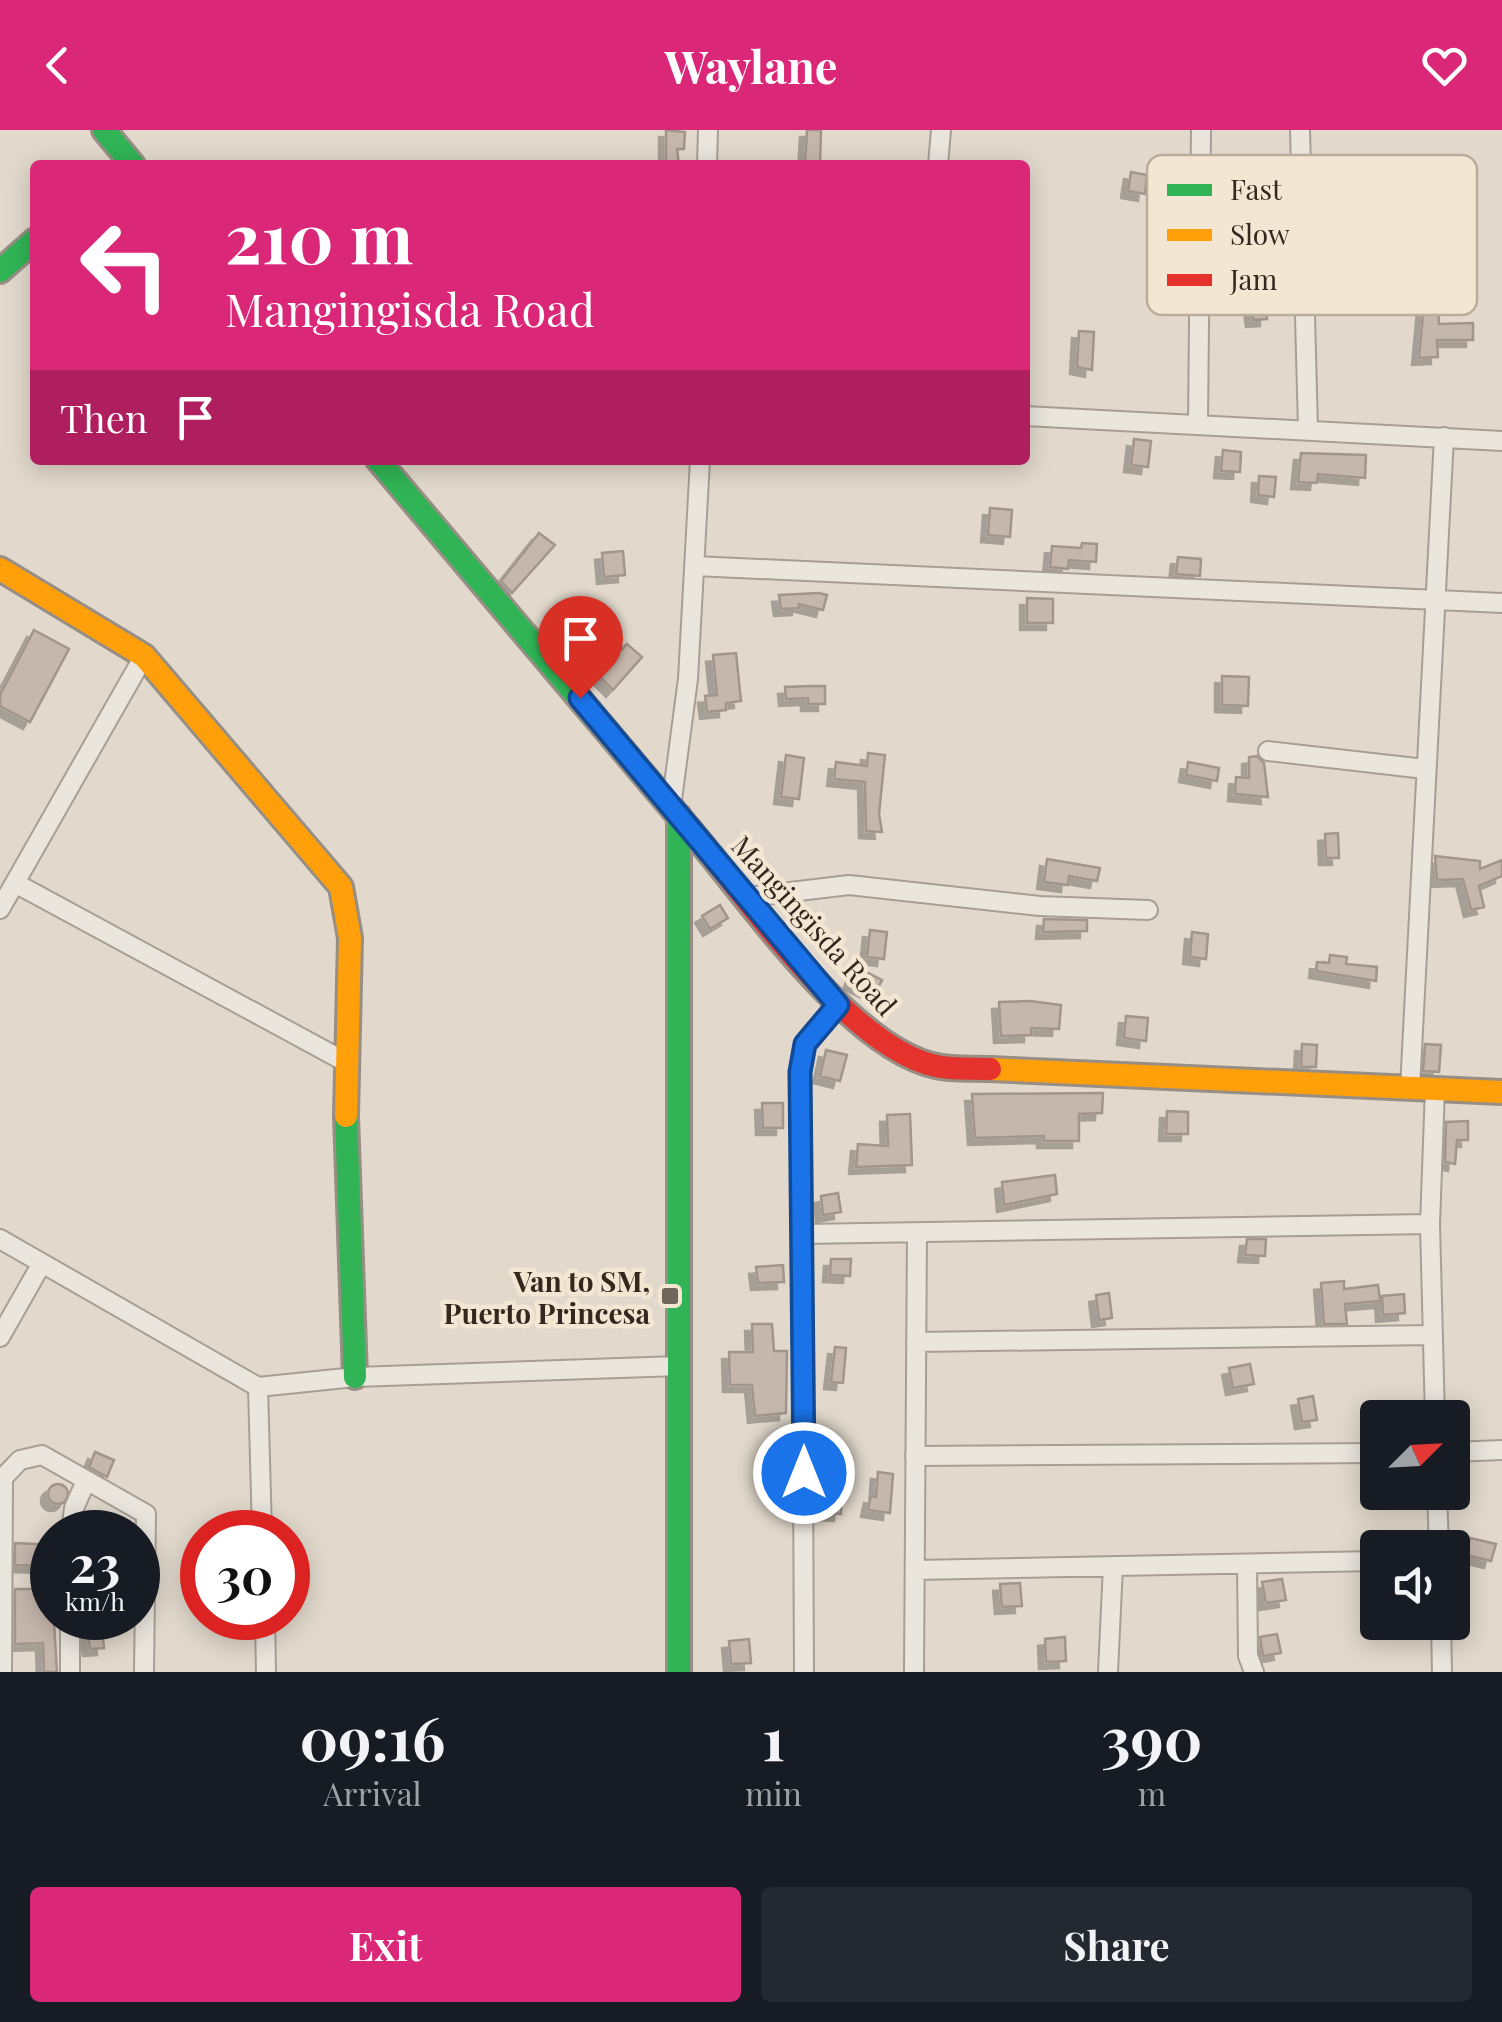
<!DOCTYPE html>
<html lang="en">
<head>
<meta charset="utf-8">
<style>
	:root { --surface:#171b24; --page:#242831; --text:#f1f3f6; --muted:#9ea1a6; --accent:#db2777 }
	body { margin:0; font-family:"Playfair Display",serif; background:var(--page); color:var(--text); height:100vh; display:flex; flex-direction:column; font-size:38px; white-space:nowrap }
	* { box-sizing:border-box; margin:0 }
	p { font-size:32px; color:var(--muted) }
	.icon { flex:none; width:55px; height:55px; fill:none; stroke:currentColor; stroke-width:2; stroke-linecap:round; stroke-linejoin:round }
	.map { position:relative; height:1542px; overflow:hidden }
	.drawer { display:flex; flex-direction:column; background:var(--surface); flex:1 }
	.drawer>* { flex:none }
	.banner { position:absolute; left:30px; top:30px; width:1000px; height:305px; border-radius:10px; box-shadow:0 5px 25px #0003; background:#db2777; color:#fff; overflow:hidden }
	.needle { width:65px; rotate:66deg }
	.buttons { position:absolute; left:1360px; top:1270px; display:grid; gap:20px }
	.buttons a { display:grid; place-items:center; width:110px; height:110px; border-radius:10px; background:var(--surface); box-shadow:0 5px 25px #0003; font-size:50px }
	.speed { position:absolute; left:30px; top:1380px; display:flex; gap:20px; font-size:50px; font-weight:700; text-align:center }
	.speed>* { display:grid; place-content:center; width:130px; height:130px; border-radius:50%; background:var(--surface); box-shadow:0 5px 25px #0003; line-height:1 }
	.speed small { font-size:25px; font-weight:400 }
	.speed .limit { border:15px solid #d22; background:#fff; color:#111 }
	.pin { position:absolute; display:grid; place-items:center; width:85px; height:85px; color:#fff; margin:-102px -42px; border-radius:50% 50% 50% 0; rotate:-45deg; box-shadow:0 0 10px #0007 }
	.pin .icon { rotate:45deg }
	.me { position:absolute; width:110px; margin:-55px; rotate:0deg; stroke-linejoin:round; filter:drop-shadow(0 0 8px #0008) }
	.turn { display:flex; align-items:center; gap:35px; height:210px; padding:0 30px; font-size:45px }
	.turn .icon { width:130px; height:130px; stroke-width:2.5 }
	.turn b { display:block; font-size:70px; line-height:85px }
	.then { display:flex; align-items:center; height:95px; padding:0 30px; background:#0003; gap:20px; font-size:38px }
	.eta { display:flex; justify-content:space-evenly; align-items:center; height:170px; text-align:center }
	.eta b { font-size:60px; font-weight:700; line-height:70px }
	.action { display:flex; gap:20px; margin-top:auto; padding:20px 30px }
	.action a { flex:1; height:115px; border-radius:10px; background:var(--accent); color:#fff; font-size:40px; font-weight:700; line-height:115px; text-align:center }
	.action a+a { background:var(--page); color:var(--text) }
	header { display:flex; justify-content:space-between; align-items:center; height:130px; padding:0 30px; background:var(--accent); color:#fff; font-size:45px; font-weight:700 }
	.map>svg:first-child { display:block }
</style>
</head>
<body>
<header><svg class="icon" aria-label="back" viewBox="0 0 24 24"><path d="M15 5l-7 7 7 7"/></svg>Waylane<svg class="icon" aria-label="heart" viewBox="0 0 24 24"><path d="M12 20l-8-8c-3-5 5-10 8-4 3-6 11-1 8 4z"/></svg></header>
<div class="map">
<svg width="1502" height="1542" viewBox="0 0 1502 1542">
	<defs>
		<filter id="shadow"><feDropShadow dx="-7" dy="7" stdDeviation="0" flood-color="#0004"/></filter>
	</defs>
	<rect width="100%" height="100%" fill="#e2d9cc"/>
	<path fill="#c6b7ad" stroke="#a2958c" stroke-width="2.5" filter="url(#shadow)" d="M666 0 685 2 684 19H677L679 35H666Z
		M807 0H821L820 35H805Z
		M1131 42 1147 45 1145 64 1128 61Z
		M1229 78 1231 111H1236V120L1266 118 1267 189 1253 190 1245 131 1213 132 1214 79Z
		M1420 162H1438L1439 194 1473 193V210H1437L1438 227 1419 228 1424 174H1420Z
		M1079 201 1094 202 1092 240 1077 237Z
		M1134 309 1151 311 1148 337 1131 335Z
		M1223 320 1241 322 1240 342 1221 341Z
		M1301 323 1366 325 1365 348 1318 344 1317 353 1298 352Z
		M1259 346 1276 347 1274 367 1258 365Z
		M990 378 1012 380 1010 407 988 405Z
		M539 403 555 415 512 463 501 451Z
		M1082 413 1097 414 1096 432 1069 430 1068 439 1050 437 1052 416 1081 418Z
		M623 421 625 445 604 447 602 423Z
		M1178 427 1201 429 1200 446 1176 444Z
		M819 463 827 465 823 480 799 474V478L781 479 779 465Z
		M1027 468 1053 469V493H1027Z
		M34 500 69 519 30 592 0 576V565Z
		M627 514 642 527 613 560 597 544Z
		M736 523 741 571 726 573V580L707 582 705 566 717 565 713 525Z
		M1222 546 1249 547 1248 576 1222 575Z
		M809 556H825V574H808V568L786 569 785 557Z
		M868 623 885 625 879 684 882 702 866 701 865 652 834 649 836 632 867 636Z
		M786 625 804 628 799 669 781 667Z
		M1257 626 1264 633 1268 667 1235 664 1236 647 1249 648V627Z
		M1188 632 1219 638 1217 651 1186 645Z
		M1338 703 1339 728H1326L1325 704Z
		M1435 726 1480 731V739L1502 730V746L1479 756 1484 777 1471 780 1463 749 1437 750Z
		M1047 729 1100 738 1097 751 1069 746 1068 755 1044 752Z
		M720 775 728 788 710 799 702 786Z
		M1044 789 1087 790V801L1043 802Z
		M870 800 887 802 884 829 867 827Z
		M1192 802 1208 804 1206 829 1190 827Z
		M1330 825 1347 827 1346 834 1377 837 1376 851 1316 841 1317 832 1329 833Z
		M857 837 882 850 875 864 850 852Z
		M1030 871 1061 875 1059 899 1031 898V905L1001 906 999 872Z
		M1126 886 1148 888 1146 911 1124 908Z
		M1302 914 1317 915 1316 937H1301Z
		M1425 914 1441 915 1439 942 1423 941Z
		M826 920 847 925 840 951 820 946Z
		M1103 963 1102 983 1079 984V1011H1044V1006L975 1008 972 964Z
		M762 973H783V998H763Z
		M1167 981 1188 982V1004H1166Z
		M910 984 912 1035 856 1037 858 1014 888 1016 887 985Z
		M1468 991V1010H1457L1455 1034 1445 1032 1446 992Z
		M1055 1045 1057 1064 1004 1075 1002 1052Z
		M838 1063 841 1082 823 1085 821 1066Z
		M1247 1109H1266L1265 1126 1245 1125Z
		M831 1129H851L850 1146 830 1145Z
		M783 1135 784 1152 758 1153 756 1137Z
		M1344 1151V1159L1378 1155 1380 1171 1345 1174 1347 1194H1324L1321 1153Z
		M1109 1163 1112 1188 1099 1190 1096 1165Z
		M1404 1164 1405 1183 1383 1185 1382 1166Z
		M752 1194H772L774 1221H787L786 1283 755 1286 752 1255H730L729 1222H753Z
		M835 1217 846 1218 843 1253 831 1252Z
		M1250 1234 1254 1254 1233 1258 1229 1238Z
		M1313 1266 1317 1290 1302 1292 1298 1269Z
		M95 1322 114 1330 107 1347 89 1337Z
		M878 1342 893 1344 890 1383 868 1380 871 1366 876 1367Z
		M48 1364a10 10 0 1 1 20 0a10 10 0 1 1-20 0Z
		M823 1359 842 1360 841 1384 822 1383Z
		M1470 1408 1496 1414 1491 1431 1466 1425Z
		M15 1413 52 1415V1436L15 1435Z
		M1282 1449 1286 1470 1266 1473 1262 1452Z
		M1020 1453 1022 1476 1002 1477 1000 1454Z
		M15 1459H52L57 1542H44L43 1513 15 1514Z
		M82 1488H101L104 1518 90 1519 88 1505H82Z
		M1277 1504 1281 1523 1263 1526 1260 1507Z
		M1065 1507 1066 1531 1046 1532 1045 1509Z
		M749 1509 751 1533 731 1534 729 1511Z"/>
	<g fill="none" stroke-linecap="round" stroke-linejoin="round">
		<defs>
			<path id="street" d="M1300 0 1308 299
				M707 35 708 0
				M938 35 941 0
				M1025 286 1502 311
				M1198 292 1201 0
				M695 436 1502 473
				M1268 621 1425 639
				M671 677 688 549 700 330
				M15 753 344 931
				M748 767 849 755 1040 776 1148 780
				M0 779 144 526
				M1410 958 1444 307
				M1435 959 1430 1094 1435 1288
				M803 1104 1430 1094
				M0 1109 258 1257 355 1247 679 1236
				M0 1207 42 1133
				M916 1212 1433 1205
				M258 1257 262 1402
				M1452 1322 1502 1320
				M915 1326 1378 1323
				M0 1351 20 1330 42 1325 146 1384 144 1542
				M1437 1362 1439 1418
				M71 1402 74 1378 86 1351
				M1247 1434 1248 1526 1254 1542
				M915 1440 1378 1431
				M265 1488 266 1542
				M1441 1492 1442 1542
				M2 1542 3 1352
				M70 1542V1488
				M804 1542 801 942 805 914 839 875
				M914 1542 917 1104
				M1108 1542 1113 1436"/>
			<path id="fast" d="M104 0 133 35
				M0 141 35 110
				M378 330 691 701
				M679 686V1542
				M346 986 355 1247"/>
			<path id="slow" d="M0 439 144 526 341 757 350 808 346 986
				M990 939 1502 962"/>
			<path id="jam" d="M691 701C748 768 850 918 936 936 953 940 973 938 990 939"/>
		</defs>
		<use href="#street" stroke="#a79f95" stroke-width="22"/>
		<use href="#fast" stroke="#978e85" stroke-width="28"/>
		<use href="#slow" stroke="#978e85" stroke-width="28"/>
		<use href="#jam" stroke="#978e85" stroke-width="28"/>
		<use href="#street" stroke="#eae5dd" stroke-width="18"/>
		<use href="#fast" stroke="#30b455" stroke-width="22"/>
		<use href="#slow" stroke="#ff9f0a" stroke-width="22"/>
		<use href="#jam" stroke="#e5322d" stroke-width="22"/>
	</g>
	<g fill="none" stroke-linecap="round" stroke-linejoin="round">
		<defs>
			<path id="route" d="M580 568 838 875 805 914 800 942 804 1343"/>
		</defs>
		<use href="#route" stroke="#114b97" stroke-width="25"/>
		<use href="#route" stroke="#1a73e8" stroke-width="18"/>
	</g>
	<rect fill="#72655b" stroke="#f3e6d2" stroke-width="4" x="660" y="1156" width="20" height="20" rx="5"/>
	<g text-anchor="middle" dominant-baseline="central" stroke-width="9" stroke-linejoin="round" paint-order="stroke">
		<g font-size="28" fill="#35271e" stroke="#f3e6d2">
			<text transform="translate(815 795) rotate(48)">Mangingisda Road</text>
		</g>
		<g font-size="28" font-weight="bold" fill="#35271e" stroke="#f3e6d2" text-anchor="end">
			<text x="650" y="1150">Van to SM,<tspan x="650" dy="32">Puerto Princesa</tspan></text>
		</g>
	</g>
	<rect x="1147" y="25" width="330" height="160" rx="15" fill="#f3e6d2" stroke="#baad9c" stroke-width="2.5"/>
	<rect x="1167" y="54" width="45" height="12" fill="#30b455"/>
	<rect x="1167" y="99" width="45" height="12" fill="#ff9f0a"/>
	<rect x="1167" y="144" width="45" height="12" fill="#e5322d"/>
	<g font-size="28" fill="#35271e">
		<text x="1230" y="70">Fast</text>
		<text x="1230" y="115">Slow</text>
		<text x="1230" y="160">Jam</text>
	</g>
</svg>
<div class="buttons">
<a><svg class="needle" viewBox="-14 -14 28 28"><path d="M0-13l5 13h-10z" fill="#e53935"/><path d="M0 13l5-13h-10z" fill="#9ea1a6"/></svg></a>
<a><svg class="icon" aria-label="sound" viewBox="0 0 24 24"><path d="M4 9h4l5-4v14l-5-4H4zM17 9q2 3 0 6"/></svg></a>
</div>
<div class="speed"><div>23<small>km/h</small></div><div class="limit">30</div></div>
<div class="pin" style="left:580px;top:568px;background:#d93025"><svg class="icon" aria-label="arrive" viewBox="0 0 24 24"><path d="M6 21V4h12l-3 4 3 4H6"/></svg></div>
<svg class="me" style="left:804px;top:1343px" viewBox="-20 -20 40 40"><circle r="17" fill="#1a73e8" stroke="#fff" stroke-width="3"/><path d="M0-11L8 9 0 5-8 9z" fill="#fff"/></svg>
<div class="banner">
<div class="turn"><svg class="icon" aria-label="left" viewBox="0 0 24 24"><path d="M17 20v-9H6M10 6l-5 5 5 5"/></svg><div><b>210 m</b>Mangingisda Road</div></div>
<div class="then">Then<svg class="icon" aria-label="arrive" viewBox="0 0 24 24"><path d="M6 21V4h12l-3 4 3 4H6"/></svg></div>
</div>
</div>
<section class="drawer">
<div class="eta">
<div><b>09:16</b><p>Arrival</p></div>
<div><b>1</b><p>min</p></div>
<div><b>390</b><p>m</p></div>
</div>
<div class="action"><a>Exit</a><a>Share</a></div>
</section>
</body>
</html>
